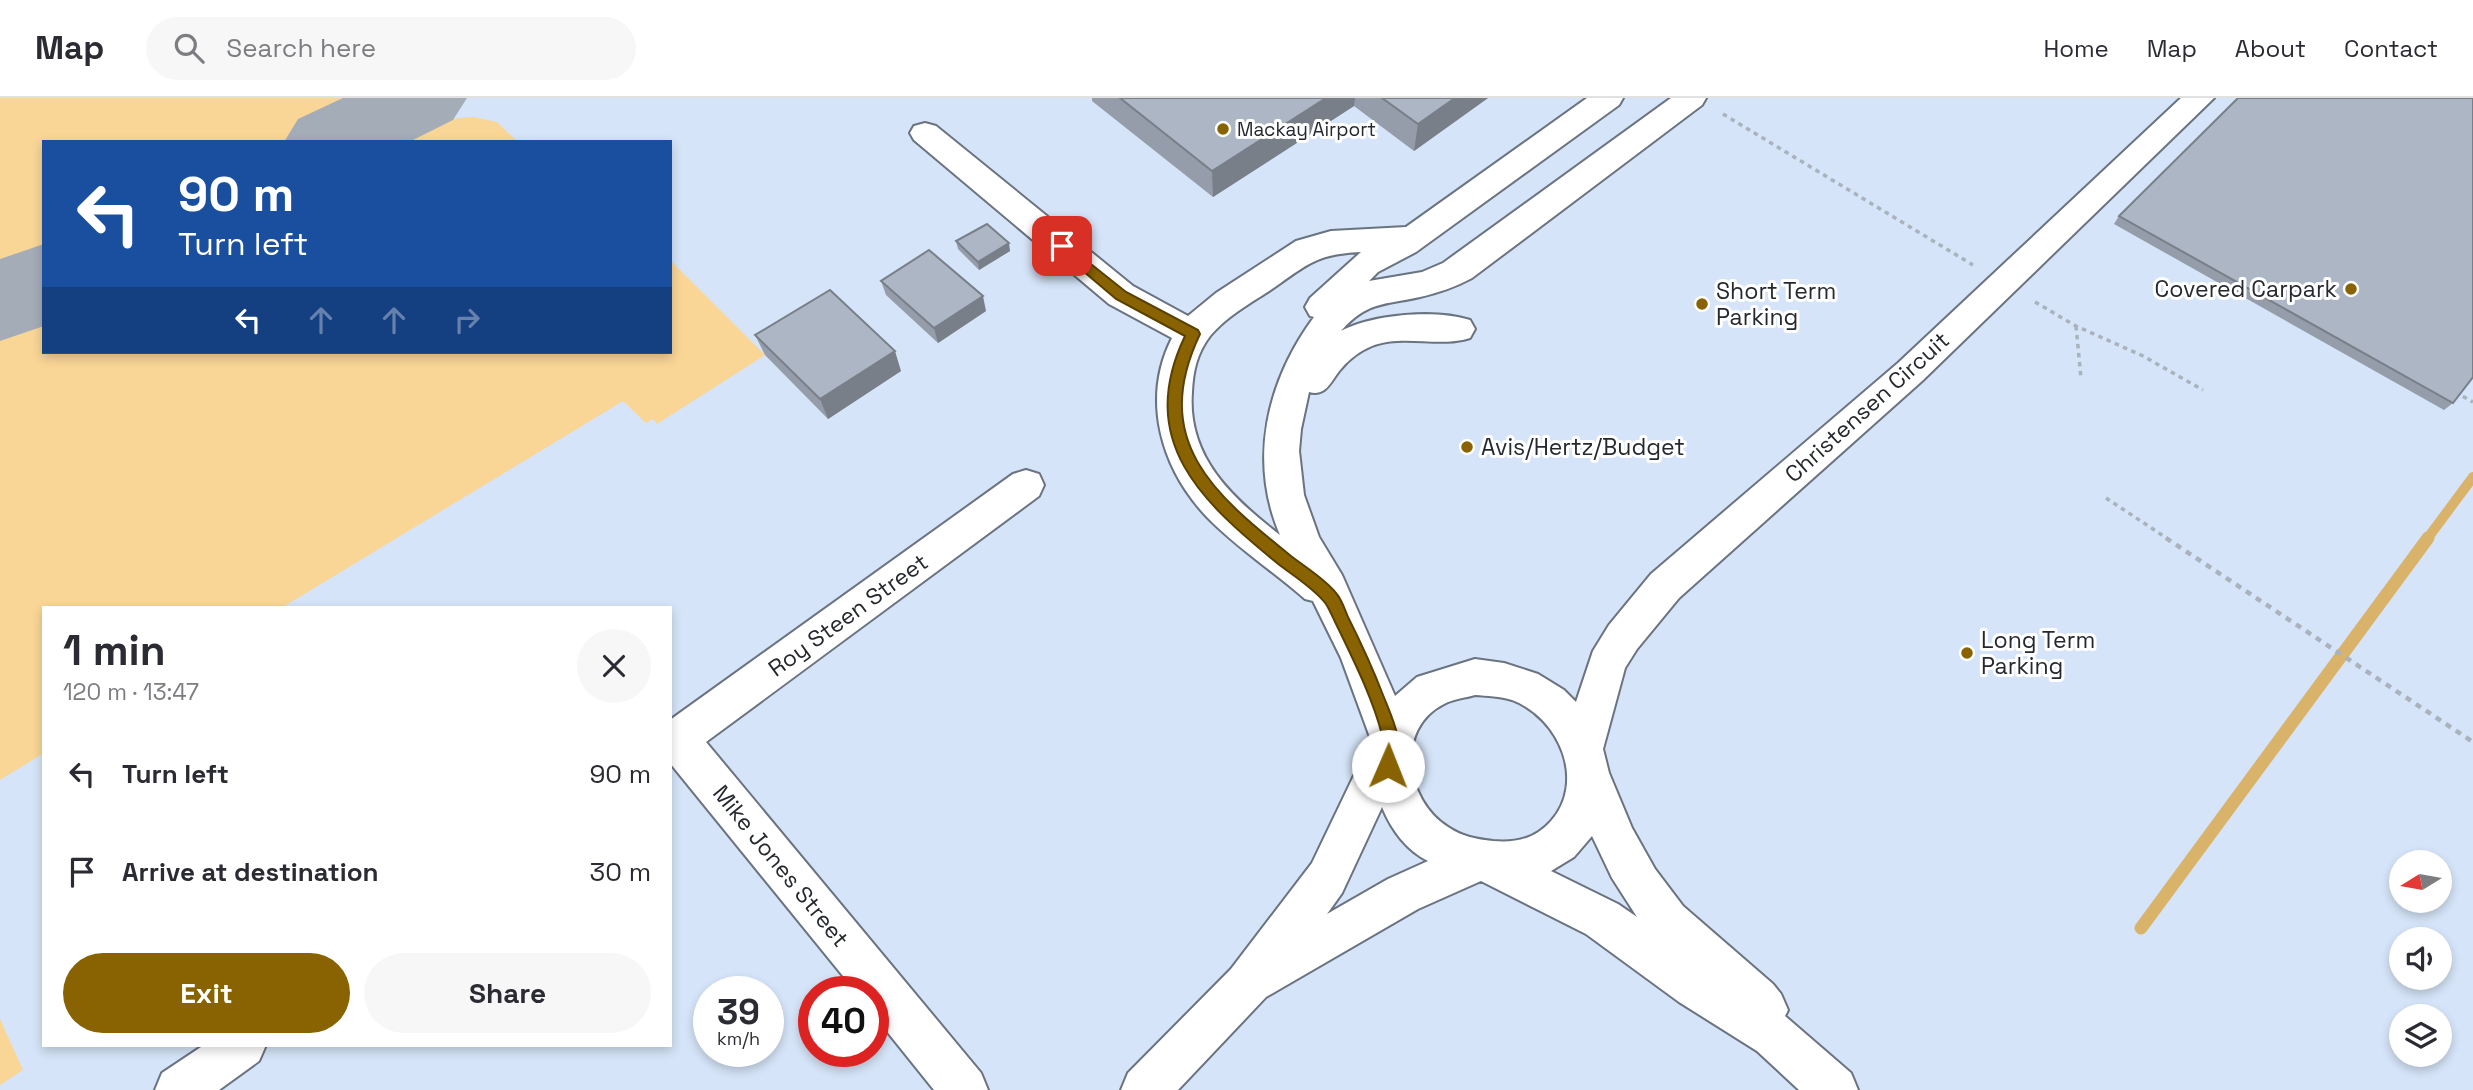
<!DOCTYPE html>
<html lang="en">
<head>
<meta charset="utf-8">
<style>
	:root { --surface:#fff; --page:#f7f7f7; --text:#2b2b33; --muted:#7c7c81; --line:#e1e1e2; --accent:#896301 }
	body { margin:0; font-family:"Space Grotesk",sans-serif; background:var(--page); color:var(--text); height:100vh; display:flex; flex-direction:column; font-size:26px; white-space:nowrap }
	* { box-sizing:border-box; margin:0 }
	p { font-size:23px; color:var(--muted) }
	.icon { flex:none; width:38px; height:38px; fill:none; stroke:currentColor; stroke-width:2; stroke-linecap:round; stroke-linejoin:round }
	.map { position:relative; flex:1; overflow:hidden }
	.panel { position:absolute; left:42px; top:508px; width:630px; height:441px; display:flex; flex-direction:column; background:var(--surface); border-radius:0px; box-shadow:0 4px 10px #0003 }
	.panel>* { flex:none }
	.hud { position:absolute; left:42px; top:42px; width:630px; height:214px; border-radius:0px; box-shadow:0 4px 10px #0003; background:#1a4fa0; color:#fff; overflow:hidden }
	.needle { width:46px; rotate:259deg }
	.tools { position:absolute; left:2389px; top:752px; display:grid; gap:14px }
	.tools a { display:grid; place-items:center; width:63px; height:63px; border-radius:50%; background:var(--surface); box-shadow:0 4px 10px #0003; font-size:35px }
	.speed { position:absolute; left:693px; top:878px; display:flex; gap:14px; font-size:35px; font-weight:700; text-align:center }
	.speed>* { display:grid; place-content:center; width:91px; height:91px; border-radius:50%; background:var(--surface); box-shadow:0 4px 10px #0003; line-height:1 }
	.speed small { font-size:18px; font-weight:400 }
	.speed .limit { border:10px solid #d22; background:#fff; color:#111 }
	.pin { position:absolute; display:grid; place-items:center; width:60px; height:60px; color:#fff; margin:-30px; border-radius:14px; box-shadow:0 4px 10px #0006 }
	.me { position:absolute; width:77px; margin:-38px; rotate:1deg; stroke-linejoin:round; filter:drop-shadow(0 0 5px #0008) }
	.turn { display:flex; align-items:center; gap:24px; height:147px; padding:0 21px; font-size:32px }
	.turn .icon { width:91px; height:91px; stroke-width:2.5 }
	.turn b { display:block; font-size:49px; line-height:60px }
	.lanes { display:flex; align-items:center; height:66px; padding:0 21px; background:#0003; justify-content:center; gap:35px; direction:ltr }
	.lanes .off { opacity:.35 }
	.round { display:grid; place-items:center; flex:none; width:74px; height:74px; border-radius:37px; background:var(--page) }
	.overview { display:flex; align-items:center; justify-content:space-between; height:119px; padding:0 21px }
	h1 { font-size:42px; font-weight:800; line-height:52px }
	.button { display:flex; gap:14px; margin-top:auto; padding:14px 21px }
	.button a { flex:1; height:80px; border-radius:42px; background:var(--accent); color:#fff; font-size:28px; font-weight:800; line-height:80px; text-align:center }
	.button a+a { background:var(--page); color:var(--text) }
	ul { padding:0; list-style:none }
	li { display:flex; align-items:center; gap:21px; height:98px; padding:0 21px }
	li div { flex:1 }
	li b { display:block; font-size:26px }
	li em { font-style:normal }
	header { display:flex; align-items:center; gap:42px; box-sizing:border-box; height:98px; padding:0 35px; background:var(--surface); border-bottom:2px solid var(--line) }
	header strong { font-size:33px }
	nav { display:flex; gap:38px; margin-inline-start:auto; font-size:24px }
	.search { width:490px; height:63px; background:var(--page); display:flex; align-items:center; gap:18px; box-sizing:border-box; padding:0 24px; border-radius:38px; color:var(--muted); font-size:26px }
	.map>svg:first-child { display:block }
</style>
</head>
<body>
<header>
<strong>Map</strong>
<div class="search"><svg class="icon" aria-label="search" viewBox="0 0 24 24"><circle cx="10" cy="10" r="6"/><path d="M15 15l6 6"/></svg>Search here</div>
<nav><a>Home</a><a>Map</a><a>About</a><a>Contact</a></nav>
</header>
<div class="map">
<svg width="2473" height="992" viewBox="0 0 2473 992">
	<rect width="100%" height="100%" fill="#e4effd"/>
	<path fill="#d5e4f8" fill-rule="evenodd" d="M0 0H2473V992H0ZM44 44H670V254H44ZM44 509H670V947H44ZM2401 765H2440V803H2401ZM2401 842H2440V880H2401ZM709 894H768V954H709ZM814 894H873V954H814ZM2401 919H2440V957H2401Z"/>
	<path fill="#f9d696" d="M0 0H385L293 44H44V163L0 184Z
		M473 19 497 24 518 44H370C400 29 439 21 473 19Z
		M670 162 765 257 657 326 653 321 646 325 623 303 283 509H44V655L0 682V225L44 204V254H670Z
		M0 921 23 972 0 987Z"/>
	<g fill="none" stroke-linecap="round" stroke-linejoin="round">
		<path stroke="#dab36a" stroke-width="10" d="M2427 441 2473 379"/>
		<path stroke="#dab36a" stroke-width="13" d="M2141 830 2428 440"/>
		<path fill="#a4acb8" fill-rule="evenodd" d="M343 0H467L453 22 409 44H284L298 21Z
			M44 146V228L0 243V161Z"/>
		<defs>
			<path id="minor" d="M1587 0H1623L1619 7 1416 154 1378 174 1369 183 1422 174 1443 165 1671 0H1706L1702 7 1472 180C1455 189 1438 195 1420 199 1385 207 1367 203 1341 233 1373 216 1436 211 1470 222L1475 231 1470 240C1439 250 1403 236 1372 248 1360 253 1349 261 1341 271 1331 282 1327 299 1309 294L1301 331 1299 353 1304 397 1319 439 1342 477 1395 598 1417 579 1475 561 1504 565 1538 576 1564 592 1576 604 1593 553 1609 527 1651 476 1898 265 2181 0H2214L1922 283 1679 500 1637 551 1625 570 1603 651 1609 675 1632 730 1655 771 1683 808 1773 886 1781 896 1788 912 1785 918 1851 975 1858 992H1799L1757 953 1679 904 1586 836 1481 783 1418 811 1266 899 1178 992H1121L1128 975 1231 871 1312 765 1371 642 1341 560 1313 503 1305 501C1273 473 1236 449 1206 418 1161 370 1141 301 1172 240L1109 206 914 42 910 35 914 28 925 25 936 28 1133 188 1188 218 1216 195 1296 143 1331 133 1406 129ZM1361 154 1310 200 1305 209 1310 218 1314 219C1267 283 1248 362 1280 437 1232 400 1187 359 1192 294 1193 273 1197 255 1210 238 1226 219 1249 206 1269 193 1306 168 1314 156 1361 154ZM1475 597C1487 598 1500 598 1512 602 1560 620 1586 684 1551 723 1535 741 1516 745 1493 743 1476 741 1463 739 1448 729 1406 703 1394 631 1444 606 1453 601 1465 600 1475 597ZM1382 709C1391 731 1406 752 1428 763L1388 781 1327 816 1342 795ZM1592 738 1612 780 1637 819 1618 806 1551 773 1574 759Z
				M1026 372 1039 376 1044 387 1039 398 706 644 981 975 988 992H934L873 916V894H856L670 665V622L1013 376Z
				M204 947H266L259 963 219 992H155L162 975Z"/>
		</defs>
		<use href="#minor" stroke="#6a7380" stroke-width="4"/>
		<path stroke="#a9b2bd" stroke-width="3.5" stroke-dasharray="4.5 4.5" stroke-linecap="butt" d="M1723 16 1973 167
			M2035 204 2076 228 2143 258 2203 292
			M2076 228 2081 280
			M2455 294 2473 304
			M2106 400 2168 441"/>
		<path stroke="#a9b2bd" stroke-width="4.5" stroke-dasharray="6 6" stroke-linecap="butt" d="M2166 440 2473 644"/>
		<use href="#minor" fill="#fff" fill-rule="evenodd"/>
	</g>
	<path fill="#949da9" d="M1092 0H1488L1414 53 1354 8 1213 99 1092 3Z
		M2119 118 2453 305 2444 312 2114 126Z
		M956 143 1010 153 979 172 958 151Z
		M881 183 986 213 938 245 886 197Z
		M755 237 901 273 828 321 765 257Z"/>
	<path fill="#787f89" d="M1326 0H1355L1354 8 1213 99 1212 73Z
		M1455 0H1488L1414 53 1418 26Z
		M1009 145 1010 153 979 172 978 164Z
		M983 198 986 213 938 245 934 230Z
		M895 253 901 273 828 321 820 301Z"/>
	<path fill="#acb6c4" stroke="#787f89" stroke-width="2" d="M1120 0H1326L1212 73Z
		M1382 0H1455L1418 26Z
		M2238 0H2473V279L2453 305 2119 118Z
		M987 126 1009 145 978 164 956 143Z
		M929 152 983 198 934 230 881 183Z
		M830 192 895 253 820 301 755 237Z"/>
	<path fill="#896301" stroke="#594001" stroke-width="2" d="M1062 143 1126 194 1198 232 1200 236C1149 343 1214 396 1291 458 1305 469 1325 481 1336 495 1342 502 1345 512 1348 519 1361 545 1373 571 1383 597 1393 622 1406 647 1395 674L1388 676 1382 674C1377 662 1385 649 1382 637 1374 604 1355 565 1340 534 1335 525 1331 514 1326 506 1314 490 1292 477 1277 465 1201 403 1135 343 1185 238L1116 201 1057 151 1055 148Z"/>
	<g fill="#896301" stroke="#fff" stroke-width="2.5">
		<circle cx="1223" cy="31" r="7"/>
		<circle cx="2351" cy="191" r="7"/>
		<circle cx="1702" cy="206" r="7"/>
		<circle cx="1467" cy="349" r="7"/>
		<circle cx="1967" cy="555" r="7"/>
	</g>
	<g text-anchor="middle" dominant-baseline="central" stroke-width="6" stroke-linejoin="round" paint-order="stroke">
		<g font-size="19" fill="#25282e" stroke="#fff" text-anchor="start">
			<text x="1237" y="31">Mackay Airport</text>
		</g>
		<g font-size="23" fill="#25282e" stroke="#fff" text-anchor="start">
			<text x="2337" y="191" text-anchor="end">Covered Carpark</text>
			<text x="1716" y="193">Short Term<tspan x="1716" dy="26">Parking</tspan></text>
			<text x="1481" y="349">Avis/Hertz/Budget</text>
			<text x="1981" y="542">Long Term<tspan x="1981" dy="26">Parking</tspan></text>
		</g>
		<g font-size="23" fill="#25282e" stroke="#fff">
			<text transform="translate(1867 309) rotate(-42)">Christensen Circuit</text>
			<text transform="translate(848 517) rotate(-36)">Roy Steen Street</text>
			<text transform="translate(781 768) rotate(51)">Mike Jones Street</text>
		</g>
	</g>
</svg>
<div class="tools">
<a><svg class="needle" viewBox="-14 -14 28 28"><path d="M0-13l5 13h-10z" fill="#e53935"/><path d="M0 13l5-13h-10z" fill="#7c7c81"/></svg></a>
<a><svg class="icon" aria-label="sound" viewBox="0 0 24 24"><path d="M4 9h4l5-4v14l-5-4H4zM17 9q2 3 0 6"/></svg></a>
<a><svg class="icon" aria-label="layers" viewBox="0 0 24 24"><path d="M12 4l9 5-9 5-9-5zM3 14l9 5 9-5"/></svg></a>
</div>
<div class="speed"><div>39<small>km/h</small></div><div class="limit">40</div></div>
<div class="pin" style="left:1062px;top:148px;background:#d93025"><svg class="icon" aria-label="arrive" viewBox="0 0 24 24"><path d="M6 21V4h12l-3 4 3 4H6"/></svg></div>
<svg class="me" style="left:1388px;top:668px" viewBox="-20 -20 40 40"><circle r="19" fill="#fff"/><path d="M0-13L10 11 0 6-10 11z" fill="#896301"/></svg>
<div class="hud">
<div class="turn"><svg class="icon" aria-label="left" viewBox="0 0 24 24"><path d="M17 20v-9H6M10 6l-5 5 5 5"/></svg><div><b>90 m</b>Turn left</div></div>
<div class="lanes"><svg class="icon" aria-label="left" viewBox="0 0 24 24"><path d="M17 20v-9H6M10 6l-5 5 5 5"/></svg><svg class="icon off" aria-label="ahead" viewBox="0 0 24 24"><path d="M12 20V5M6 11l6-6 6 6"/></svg><svg class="icon off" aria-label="ahead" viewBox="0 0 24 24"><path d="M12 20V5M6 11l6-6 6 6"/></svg><svg class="icon off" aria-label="right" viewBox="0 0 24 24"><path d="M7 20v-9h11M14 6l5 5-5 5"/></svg></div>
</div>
<section class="panel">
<div class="overview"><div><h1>1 min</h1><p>120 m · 13:47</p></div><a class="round"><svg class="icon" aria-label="close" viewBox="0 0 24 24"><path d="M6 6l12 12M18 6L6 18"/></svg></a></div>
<ul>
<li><svg class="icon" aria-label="left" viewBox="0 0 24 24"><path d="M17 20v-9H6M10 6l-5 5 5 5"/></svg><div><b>Turn left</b></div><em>90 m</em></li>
<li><svg class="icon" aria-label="arrive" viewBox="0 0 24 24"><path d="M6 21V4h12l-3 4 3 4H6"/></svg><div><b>Arrive at destination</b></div><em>30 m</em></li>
</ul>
<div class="button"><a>Exit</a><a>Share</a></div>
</section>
</div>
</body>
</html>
